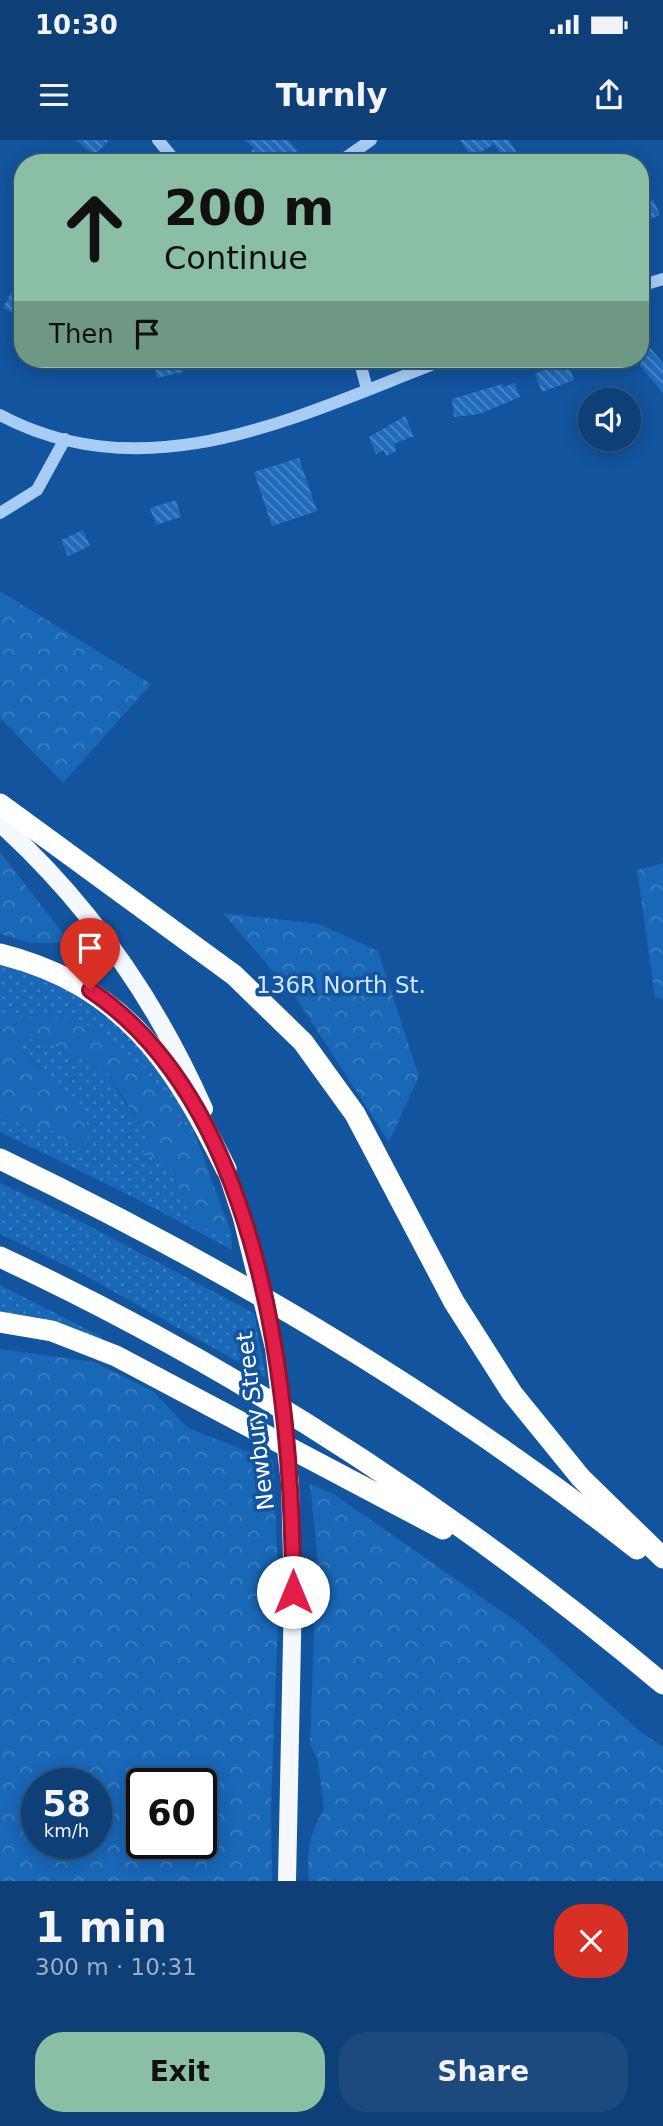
<!DOCTYPE html>
<html lang="en">
<head>
<meta charset="utf-8">
<style>
	:root { --surface:#0e3f76; --page:#1c4a7e; --text:#f1f3f6; --muted:#9bafc5; --line:#2e5888; --accent:#8abfa5 }
	body { margin:0; font-family:"DejaVu Sans",sans-serif; background:var(--page); color:var(--text); height:100vh; display:flex; flex-direction:column; font-size:26px; white-space:nowrap }
	* { box-sizing:border-box; margin:0 }
	p { font-size:23px; color:var(--muted) }
	.icon { flex:none; width:38px; height:38px; fill:none; stroke:currentColor; stroke-width:2; stroke-linecap:round; stroke-linejoin:round }
	.map { position:relative; height:1741px; overflow:hidden }
	.panel { display:flex; flex-direction:column; background:var(--surface); flex:1 }
	.panel>* { flex:none }
	.banner { position:absolute; left:14px; top:14px; width:635px; height:214px; border-radius:28px; box-shadow:0 4px 18px #0003,0 0 0 2px var(--line); background:#8abfa5; color:#111; overflow:hidden }
	.tools { position:absolute; left:578px; top:248px; display:grid; gap:14px }
	.tools a { display:grid; place-items:center; width:63px; height:63px; border-radius:50%; background:var(--surface); box-shadow:0 4px 18px #0003,0 0 0 2px var(--line); font-size:35px }
	.speed { position:absolute; left:21px; top:1628px; display:flex; gap:14px; font-size:35px; font-weight:700; text-align:center }
	.speed>* { display:grid; place-content:center; width:91px; height:91px; border-radius:50%; background:var(--surface); box-shadow:0 4px 18px #0003,0 0 0 2px var(--line); line-height:1 }
	.speed small { font-size:18px; font-weight:400 }
	.speed .limit { border:4px solid #111; border-radius:10px; background:#fff; color:#111 }
	.pin { position:absolute; display:grid; place-items:center; width:60px; height:60px; color:#fff; margin:-72px -30px; border-radius:50% 50% 50% 0; rotate:-45deg; box-shadow:0 0 7px #0007 }
	.pin .icon { rotate:45deg }
	.me { position:absolute; width:77px; margin:-38px; rotate:0deg; stroke-linejoin:round; filter:drop-shadow(0 0 5px #0008) }
	.turn { display:flex; align-items:center; gap:24px; height:147px; padding:0 35px; font-size:32px }
	.turn .icon { width:91px; height:91px; stroke-width:2.5 }
	.turn b { display:block; font-size:49px; line-height:60px }
	.then { display:flex; align-items:center; height:66px; padding:0 35px; background:#0003; gap:14px; font-size:26px }
	.round { display:grid; place-items:center; flex:none; width:74px; height:74px; border-radius:28px; background:var(--page) }
	.overview { display:flex; align-items:center; justify-content:space-between; height:119px; padding:0 35px }
	h1 { font-size:42px; font-weight:700; line-height:52px }
	.primary-button { display:flex; gap:14px; margin-top:auto; padding:14px 35px }
	.primary-button a { flex:1; height:80px; border-radius:28px; background:var(--accent); color:#111; font-size:28px; font-weight:700; line-height:80px; text-align:center }
	.primary-button a+a { background:var(--page); color:var(--text) }
	.status { display:flex; justify-content:space-between; align-items:center; height:49px; padding:0 35px; background:var(--surface); direction:ltr }
	.status svg { height:19px; fill:currentColor }
	header { display:flex; justify-content:space-between; align-items:center; height:91px; padding:0 35px; background:var(--surface); font-size:32px; font-weight:700 }
	.map>svg:first-child { display:block }
</style>
</head>
<body>
<div class="status"><b>10:30</b><svg viewBox="0 0 49 12"><path d="M0 12V9h3v3zM5 12V6h3v6zM10 12V3h3v9zM15 12V0h3v12zM26 1h20v11H26zM47 4h2v5h-2z"/></svg></div>
<header><svg class="icon" aria-label="menu" viewBox="0 0 24 24"><path d="M4 6h16M4 12h16M4 18h16"/></svg>Turnly<svg class="icon" aria-label="share" viewBox="0 0 24 24"><path d="M12 15V3M7 8l5-5 5 5M5 13v7h14v-7"/></svg></header>
<div class="map">
<svg width="663" height="1741" viewBox="0 0 663 1741">
	<defs>
		<pattern id="grass-dots" width="8" height="8" patternUnits="userSpaceOnUse" patternTransform="scale(1.75)"><rect width="8" height="8" fill="#1967b7"/><path d="M2 2h.1M6 6h.1" fill="none" stroke="#3c7ec2" stroke-width="1.8" stroke-linecap="round"/></pattern>
		<pattern id="forest-crowns" width="20" height="18" patternUnits="userSpaceOnUse" patternTransform="scale(1.75)"><rect width="20" height="18" fill="#1967b7"/><path d="M2 6a3 3 0 1 1 6 0M12 15a3 3 0 1 1 6 0" fill="none" stroke="#3c7ec2"/></pattern>
		<pattern id="building-back-hatch" width="6" height="6" patternUnits="userSpaceOnUse" patternTransform="scale(1.75)"><rect width="6" height="6" fill="#206bbc"/><path d="M-1 5l2 2M0 0l6 6M5-1l2 2" fill="none" stroke="#4d89c9"/></pattern>
	</defs>
	<rect width="100%" height="100%" fill="#12549d"/>
	<path fill="url(#grass-dots)" d="M0 824C95 846 165 915 199 1005L143 927 127 918 101 890 48 872 32 876 17 874 0 882Z
		M25 898 46 902 107 931 126 965 165 1020 178 1048 225 1097 226 1079 231 1092 232 1110 135 1058 0 992V972C8 976 17 983 26 985 55 992 53 984 74 1011L45 931 14 904Z
		M0 1043 74 1078 254 1173 266 1238 81 1133 0 1094Z
		M0 1145 102 1197 100 1201 0 1175Z"/>
	<path fill="url(#forest-crowns)" fill-rule="evenodd" d="M0 451 151 544 63 643 0 578Z
		M0 712 65 796 64 803H30L0 794Z
		M663 723V859L655 858 637 730Z
		M223 773 319 784 378 811 419 936 389 1002 296 858Z
		M47 872 101 890 127 918 143 927 199 1005 226 1079 225 1098 195 1083 165 1020 143 1015 146 996 107 931 46 902 25 898 14 904 80 963 90 993 83 1005 74 1011C53 984 55 992 26 985 17 983 8 976 0 972V882L17 874 32 876Z
		M0 1209 94 1222 154 1252 188 1288 273 1321 279 1453 271 1668 272 1741H0ZM37 1643H96V1703H37ZM142 1643H201V1703H142Z
		M310 1344 335 1355 523 1486 636 1588 663 1607V1741H309C306 1715 309 1692 324 1670L318 1621 310 1604 317 1413Z"/>
	<path fill="url(#building-back-hatch)" d="M76 0H109L94 16Z
		M245 0H288L298 10 287 23H281L274 16 268 23H241L254 8Z
		M460 0H509L523 23H507L494 4 472 18Z
		M653 59 660 75 640 83V64Z
		M12 151 23 157V178L3 168Z
		M640 196 663 223V253L640 226Z
		M153 219H181L183 232 157 238Z
		M567 219 574 240 542 252 535 234Z
		M515 243 520 257 479 274 454 277 452 259 502 244 504 247Z
		M405 276 414 296 394 304 396 311 386 316 384 310 376 314 369 297Z
		M299 318 317 371 272 386 254 332Z
		M176 360 181 377 156 385 150 368Z
		M83 390 90 406 68 416 61 400Z"/>
	<g fill="none" stroke-linecap="round" stroke-linejoin="round">
		<path stroke="#a7cdf4" stroke-width="12" d="M158 0 177 23
			M338 23 371 0
			M640 146 663 139
			M359 219 367 249
			M0 275C151 355 303 273 447 219
			M0 373 37 350 65 299"/>
		<path stroke="#f4f9ff" stroke-width="18" d="M0 683C88 763 156 860 204 969
			M222 1018 242 1078
			M287 1741 293 1452 290 1343"/>
		<path stroke="#fff" stroke-width="21" d="M0 664 234 835 303 902 355 974 454 1162 512 1253 581 1338 663 1418
			M0 814C123 845 173 921 226 1029
			M0 1019C225 1127 440 1254 637 1409
			M0 1117C238 1228 462 1375 663 1544
			M0 1182 52 1191 116 1216 443 1389"/>
		<path stroke="#f4f9ff" stroke-width="18" d="M242 1078 274 1208 290 1343"/>
	</g>
	<g fill="none" stroke-linecap="round" stroke-linejoin="round">
		<defs>
			<path id="route" d="M90 850C264 967 293 1260 293 1452"/>
		</defs>
		<use href="#route" stroke="#92132f" stroke-width="18"/>
		<use href="#route" stroke="#e11d48" stroke-width="12"/>
	</g>
	<g text-anchor="middle" dominant-baseline="central" stroke-width="7" stroke-linejoin="round" paint-order="stroke">
		<g font-size="23" fill="#d0e6fe" stroke="#12549d">
			<text x="341" y="845">136R North St.</text>
		</g>
		<g font-size="23" fill="#fff" stroke="#12549d">
			<text transform="translate(255 1281) rotate(-97)">Newbury Street</text>
		</g>
	</g>
</svg>
<div class="tools">
<a><svg class="icon" aria-label="sound" viewBox="0 0 24 24"><path d="M4 9h4l5-4v14l-5-4H4zM17 9q2 3 0 6"/></svg></a>
</div>
<div class="speed"><div>58<small>km/h</small></div><div class="limit">60</div></div>
<div class="pin" style="left:90px;top:850px;background:#d93025"><svg class="icon" aria-label="arrive" viewBox="0 0 24 24"><path d="M6 21V4h12l-3 4 3 4H6"/></svg></div>
<svg class="me" style="left:293px;top:1452px" viewBox="-20 -20 40 40"><circle r="19" fill="#fff"/><path d="M0-13L10 11 0 6-10 11z" fill="#e11d48"/></svg>
<div class="banner">
<div class="turn"><svg class="icon" aria-label="ahead" viewBox="0 0 24 24"><path d="M12 20V5M6 11l6-6 6 6"/></svg><div><b>200 m</b>Continue</div></div>
<div class="then">Then<svg class="icon" aria-label="arrive" viewBox="0 0 24 24"><path d="M6 21V4h12l-3 4 3 4H6"/></svg></div>
</div>
</div>
<section class="panel">
<div class="overview"><div><h1>1 min</h1><p>300 m · 10:31</p></div><a class="round" style="background:#d93025;color:#fff"><svg class="icon" aria-label="close" viewBox="0 0 24 24"><path d="M6 6l12 12M18 6L6 18"/></svg></a></div>
<div class="primary-button"><a>Exit</a><a>Share</a></div>
</section>
</body>
</html>
